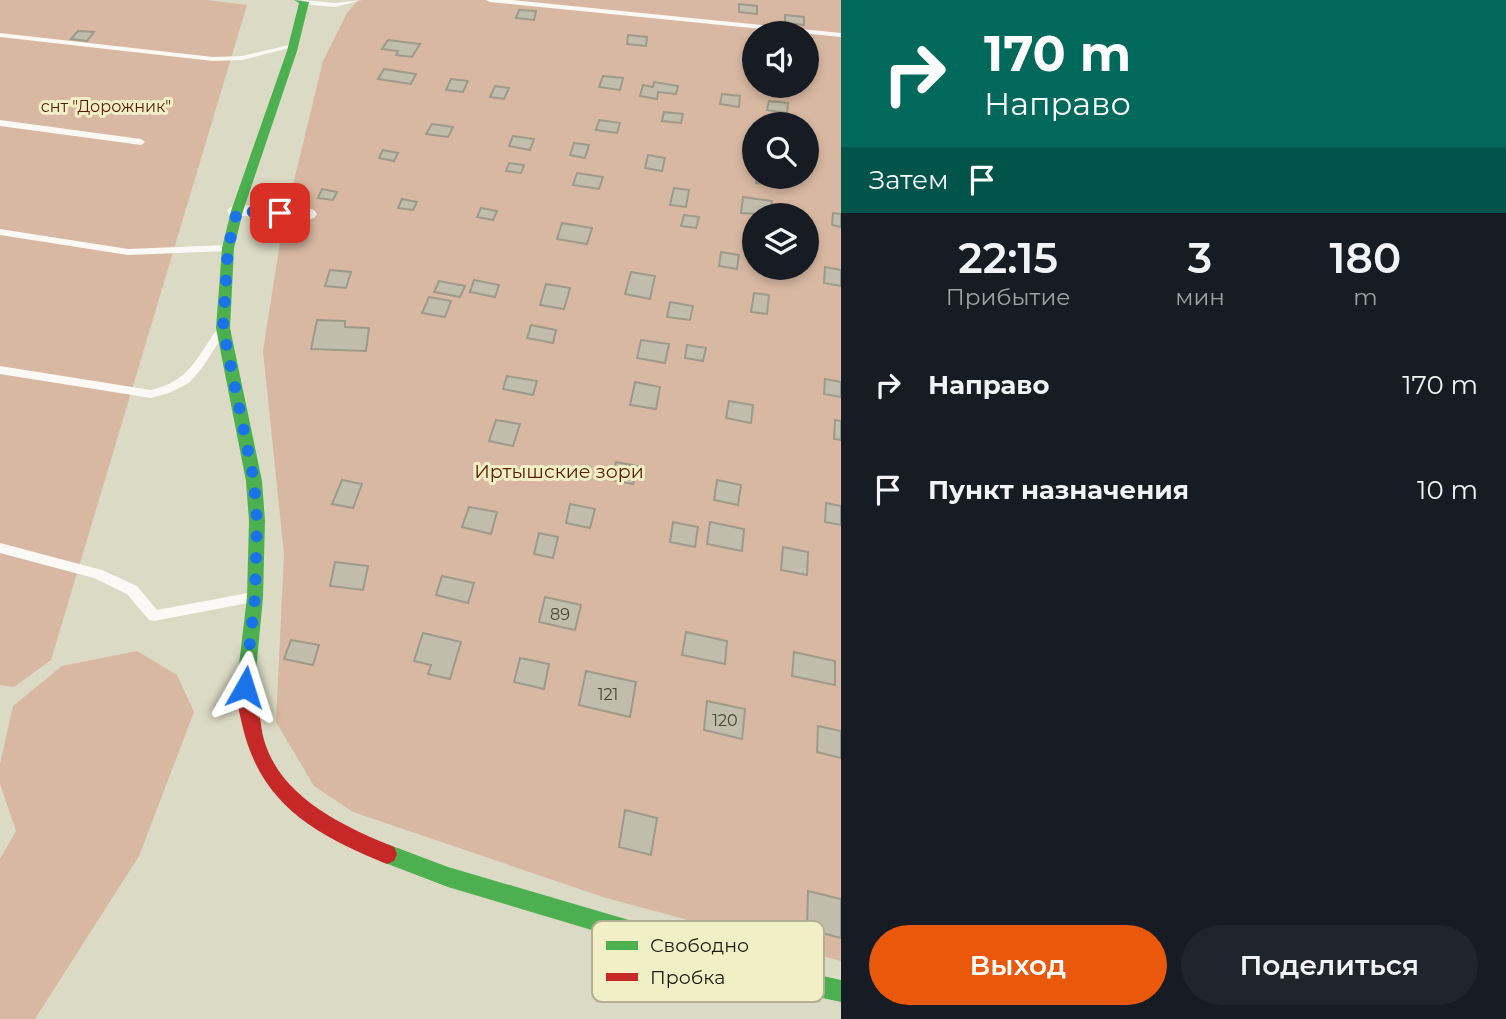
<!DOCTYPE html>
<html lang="ru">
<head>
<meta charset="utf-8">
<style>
	:root { --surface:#171b24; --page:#20242c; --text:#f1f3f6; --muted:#9ea1a6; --accent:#ea580c }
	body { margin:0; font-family:Montserrat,sans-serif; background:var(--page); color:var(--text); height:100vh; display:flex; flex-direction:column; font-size:26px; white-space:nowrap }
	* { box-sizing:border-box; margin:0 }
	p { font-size:23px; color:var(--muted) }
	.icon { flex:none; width:38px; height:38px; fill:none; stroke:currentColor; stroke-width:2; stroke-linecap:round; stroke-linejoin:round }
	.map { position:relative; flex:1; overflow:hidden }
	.drawer { display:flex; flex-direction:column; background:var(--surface); width:665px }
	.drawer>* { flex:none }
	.banner { background:#00695c; color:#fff; overflow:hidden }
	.tools { position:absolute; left:742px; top:21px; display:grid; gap:14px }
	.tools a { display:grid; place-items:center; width:77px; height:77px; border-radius:50%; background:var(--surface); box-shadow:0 4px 10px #0003; font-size:35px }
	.pin { position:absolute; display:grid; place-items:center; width:60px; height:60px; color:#fff; margin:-30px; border-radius:14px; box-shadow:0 4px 10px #0006 }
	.me { position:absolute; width:77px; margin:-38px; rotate:6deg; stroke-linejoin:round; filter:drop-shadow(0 0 5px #0008) }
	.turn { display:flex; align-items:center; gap:24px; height:147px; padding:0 28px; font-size:32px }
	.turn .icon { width:91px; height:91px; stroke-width:2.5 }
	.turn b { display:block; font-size:49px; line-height:60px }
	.then { display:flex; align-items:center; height:66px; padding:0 28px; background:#0003; gap:14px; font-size:26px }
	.eta { display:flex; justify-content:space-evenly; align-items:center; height:119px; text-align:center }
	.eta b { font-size:42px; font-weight:600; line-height:49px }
	.cta { display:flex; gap:14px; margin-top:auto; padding:14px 28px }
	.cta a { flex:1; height:80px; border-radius:42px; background:var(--accent); color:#fff; font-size:28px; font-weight:600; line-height:80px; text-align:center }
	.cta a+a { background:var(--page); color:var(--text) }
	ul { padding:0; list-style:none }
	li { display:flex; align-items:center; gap:21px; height:105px; padding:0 28px }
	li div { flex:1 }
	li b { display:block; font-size:26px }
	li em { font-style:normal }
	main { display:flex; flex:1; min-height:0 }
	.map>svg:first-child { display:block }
</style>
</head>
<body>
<main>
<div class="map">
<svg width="841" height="1019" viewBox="0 0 841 1019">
	<rect width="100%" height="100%" fill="#dbdac4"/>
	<path fill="#d8b8a2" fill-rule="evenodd" d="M0 0H207L247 5 51 660 14 687 0 685Z
		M358 0H841V961L606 898 353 812 314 786 276 722 284 554 263 351 282 230 323 61 347 13ZM754 33H807V86H754ZM754 124H807V177H754ZM754 215H807V268H754Z
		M137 651 177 675 194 712 139 856 35 1019H0V859L16 831 0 784V764L13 706 62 666Z"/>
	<path fill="#c1bdad" stroke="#9d9a89" stroke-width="2" d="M739 4 757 6V14L739 12Z
		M519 10 536 11 534 20 516 18Z
		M785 15 804 17V25L785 23Z
		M78 31 94 32 87 41 71 39Z
		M628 35 647 37 646 46 627 44Z
		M388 40 420 44 412 57 396 55 398 51 382 49Z
		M384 69 416 74 411 84 378 79Z
		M603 76 623 78 620 90 599 87Z
		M451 79 468 81 463 92 446 90Z
		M654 82 678 86 676 94 658 92 657 99 640 96 643 85 653 87Z
		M495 86 509 88 504 99 490 97Z
		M722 94 740 96 739 107 720 104Z
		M769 101 788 103 787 113 767 110Z
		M664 112 683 114 681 123 662 121Z
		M599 120 620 123 617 133 596 130Z
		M432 124 453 127 448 137 426 134Z
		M513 136 534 139 530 150 509 146Z
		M574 143 589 145 585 158 570 155Z
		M383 150 398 153 394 161 379 158Z
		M648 155 665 158 662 171 645 168Z
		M509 163 524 165 521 173 506 171Z
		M577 173 603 177 599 189 573 185Z
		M757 177H775L774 185 756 183Z
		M674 188 689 190 686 207 670 205Z
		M322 189 337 192 333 200 318 198Z
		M743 197 772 201 770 215 741 213Z
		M402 199 417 202 413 210 398 208Z
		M481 208 497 211 493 220 477 217Z
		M833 213 841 214V227L832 225Z
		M684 215 699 217 696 228 681 226Z
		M562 223 592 228 587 244 557 239Z
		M721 252 739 255 737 269 719 266Z
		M825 267 841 270V286L824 283Z
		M330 270 351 272 346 288 325 286Z
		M631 272 655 276 650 299 625 294Z
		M474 280 499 285 495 297 470 292Z
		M439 281 465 286 460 297 434 292Z
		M546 284 570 288 564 309 540 305Z
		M754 293 769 295 767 314 751 312Z
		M429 297 451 301 445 317 422 313Z
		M670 302 693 306 690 320 667 317Z
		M317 320 345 321V327L369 328 366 351 311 349Z
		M531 325 556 330 553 343 527 338Z
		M641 340 669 344 665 363 637 358Z
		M687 345 706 348 703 361 685 358Z
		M507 376 537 381 533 395 503 389Z
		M825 379 841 382V397L824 394Z
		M635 382 660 387 656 409 630 405Z
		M729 401 753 405 751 423 726 418Z
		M496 420 520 424 513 446 489 441Z
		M835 420 841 421V440L834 439Z
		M616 462 637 466 633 484 611 480Z
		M342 480 362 484 353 508 332 504Z
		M717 480 741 485 738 505 714 500Z
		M826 503 841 506V525L825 522Z
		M570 504 595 509 590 528 566 523Z
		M469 507 497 512 491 534 462 527Z
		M673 522 698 527 695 547 670 542Z
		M710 522 744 529 742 551 707 544Z
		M539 533 558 537 553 558 534 554Z
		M783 547 808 552 807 575 781 570Z
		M335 562 368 566 363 590 330 586Z
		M442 576 474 583 468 603 436 595Z
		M545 597 581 605 575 630 539 622Z
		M686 632 727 641 725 664 682 655Z
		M423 633 461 642 450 679 428 674 431 665 414 661Z
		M291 640 319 645 313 665 284 659Z
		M794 652 835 661V685L792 676Z
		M520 658 549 664 544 689 514 682Z
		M586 671 636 682 630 717 579 705Z
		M707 701 745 709 742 739 704 730Z
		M818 726 841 731V758L817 752Z
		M625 810 657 818 651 855 619 847Z
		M808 891 841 899V938L807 929Z"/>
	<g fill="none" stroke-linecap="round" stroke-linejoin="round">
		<path fill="#faf9f6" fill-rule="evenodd" d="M303 0 335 3 362 0 335 7 301 4 300 2Z
			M486 0H512L841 33V37L490 2Z
			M0 33 213 57 242 56 293 44 297 46 242 60 213 61 0 37Z
			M0 120 141 139 145 142 141 145 0 126Z
			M0 229 128 249 228 245 233 248 228 251 128 255 0 235Z
			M219 330 224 334 202 368 189 383 169 393 151 398 0 374V366L151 390C187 382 196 360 215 332Z
			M0 543 102 570 137 586 157 610 248 593 253 594 255 598 253 602 248 603 154 621 149 620 127 594 94 578 0 553Z"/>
		<path fill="#faf9f6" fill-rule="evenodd" d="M237 205 307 208 314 210 317 214 314 218 307 220 230 215 227 211 230 207Z"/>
		<path fill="#4caf50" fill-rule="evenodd" d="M294 0 309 2 297 51 243 211 234 248 230 328 262 481 265 521 263 597 255 682 252 687 246 690 240 687 237 682 247 597 249 521 246 481 216 328 222 248 231 211 287 51 299 3Z
			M387 844 448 867 809 973 841 980V1002L809 995 448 887 380 861 377 854 380 847Z"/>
		<path fill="#c62828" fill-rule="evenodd" d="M246 674 252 677C259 691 259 722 264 740 281 798 343 826 394 847L397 854 394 861 387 864C316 835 260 805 242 724 239 710 233 690 240 677Z"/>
	</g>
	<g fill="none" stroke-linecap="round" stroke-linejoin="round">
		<path stroke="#1a73e8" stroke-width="12" stroke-dasharray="0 21.6" d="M245 687 255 597 257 521 254 481 223 328 228 248 237 211 280 213"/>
	</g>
	<g text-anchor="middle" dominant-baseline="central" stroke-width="6" stroke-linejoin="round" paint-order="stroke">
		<g font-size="16" fill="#5b1d00" stroke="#f2efc7">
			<text x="106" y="106">снт "Дорожник"</text>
		</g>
		<g font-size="16" fill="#474536">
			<text x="560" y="614">89</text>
			<text x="608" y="694">121</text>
			<text x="725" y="720">120</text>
		</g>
		<g font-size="19" fill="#5b1d00" stroke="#f2efc7">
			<text x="559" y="471">Иртышские зори</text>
		</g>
	</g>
	<rect x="592" y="921" width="232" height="81" rx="10" fill="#f2efc7" stroke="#b2b090" stroke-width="2"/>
	<rect x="606" y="941" width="32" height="9" fill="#4caf50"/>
	<rect x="606" y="973" width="32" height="8" fill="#c62828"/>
	<g font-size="19" fill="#1e1d0e">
		<text x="650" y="952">Свободно</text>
		<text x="650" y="984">Пробка</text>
	</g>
</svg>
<div class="tools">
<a><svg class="icon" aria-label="sound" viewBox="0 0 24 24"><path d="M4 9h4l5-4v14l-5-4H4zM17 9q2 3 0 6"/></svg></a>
<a><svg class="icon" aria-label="search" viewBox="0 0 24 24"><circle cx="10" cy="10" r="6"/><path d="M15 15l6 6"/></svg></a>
<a><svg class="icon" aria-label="layers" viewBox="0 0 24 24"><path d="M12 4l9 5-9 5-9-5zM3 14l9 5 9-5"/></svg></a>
</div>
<div class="pin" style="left:280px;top:213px;background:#d93025"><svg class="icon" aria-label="arrive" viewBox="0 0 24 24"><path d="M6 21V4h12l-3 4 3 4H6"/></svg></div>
<svg class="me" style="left:245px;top:687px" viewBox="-20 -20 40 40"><path d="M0-17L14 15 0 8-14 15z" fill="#1a73e8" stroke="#fff" stroke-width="4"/></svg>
</div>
<section class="drawer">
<div class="banner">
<div class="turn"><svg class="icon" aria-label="right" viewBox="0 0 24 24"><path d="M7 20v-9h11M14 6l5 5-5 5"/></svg><div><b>170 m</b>Направо</div></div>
<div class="then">Затем<svg class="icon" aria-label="arrive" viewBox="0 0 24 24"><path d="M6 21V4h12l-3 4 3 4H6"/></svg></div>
</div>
<div class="eta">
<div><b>22:15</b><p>Прибытие</p></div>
<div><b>3</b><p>мин</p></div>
<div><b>180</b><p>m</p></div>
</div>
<ul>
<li><svg class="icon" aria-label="right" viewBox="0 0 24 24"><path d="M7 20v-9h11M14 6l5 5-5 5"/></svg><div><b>Направо</b></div><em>170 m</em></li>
<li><svg class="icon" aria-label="arrive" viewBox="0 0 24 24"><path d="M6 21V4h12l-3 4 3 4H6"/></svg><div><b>Пункт назначения</b></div><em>10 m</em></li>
</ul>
<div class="cta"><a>Выход</a><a>Поделиться</a></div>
</section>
</main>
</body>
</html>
